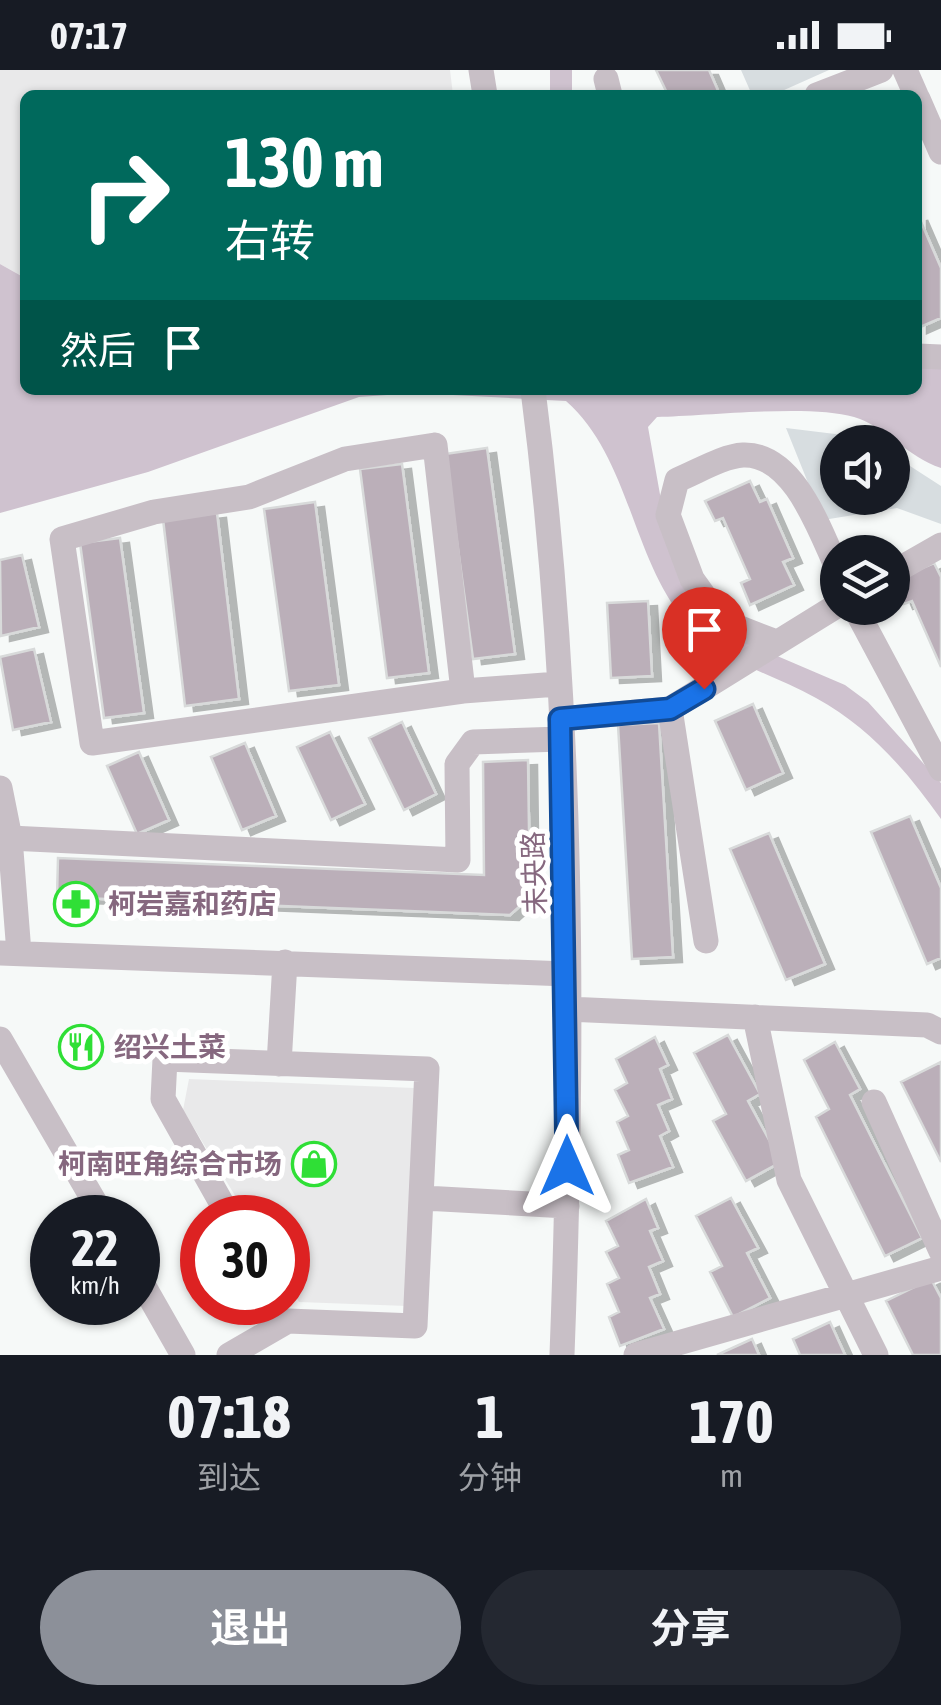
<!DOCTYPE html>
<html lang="zh">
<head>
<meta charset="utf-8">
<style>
	:root { --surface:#171b24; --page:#242831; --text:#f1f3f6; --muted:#9ea1a6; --accent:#8c9099 }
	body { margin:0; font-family:"Asap Condensed","Noto Sans SC",sans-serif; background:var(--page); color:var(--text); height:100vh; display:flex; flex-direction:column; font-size:38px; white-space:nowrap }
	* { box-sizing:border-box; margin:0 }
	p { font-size:32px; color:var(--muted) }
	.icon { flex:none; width:55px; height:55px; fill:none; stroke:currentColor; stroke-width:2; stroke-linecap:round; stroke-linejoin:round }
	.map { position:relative; height:1285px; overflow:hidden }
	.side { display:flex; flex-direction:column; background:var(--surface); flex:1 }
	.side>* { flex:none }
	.top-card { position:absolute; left:20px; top:20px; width:902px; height:305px; border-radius:15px; box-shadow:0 2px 8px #0004; background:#00695c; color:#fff; overflow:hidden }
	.fabs { position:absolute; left:820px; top:355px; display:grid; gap:20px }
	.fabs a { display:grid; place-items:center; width:90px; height:90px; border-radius:50%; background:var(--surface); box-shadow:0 2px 8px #0004; font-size:50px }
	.speed { position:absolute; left:30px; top:1125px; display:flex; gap:20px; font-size:50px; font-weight:700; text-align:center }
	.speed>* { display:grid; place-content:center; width:130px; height:130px; border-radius:50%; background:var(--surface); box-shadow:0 2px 8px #0004; line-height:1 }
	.speed small { font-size:25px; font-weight:400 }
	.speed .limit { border:15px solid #d22; background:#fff; color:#111 }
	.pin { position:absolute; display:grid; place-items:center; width:85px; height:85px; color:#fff; margin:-102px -42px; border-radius:50% 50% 50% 0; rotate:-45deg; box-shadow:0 0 10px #0007 }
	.pin .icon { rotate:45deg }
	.me { position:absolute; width:110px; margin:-55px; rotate:0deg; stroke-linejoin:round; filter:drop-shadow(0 0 8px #0008) }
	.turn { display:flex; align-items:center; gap:35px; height:210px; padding:0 40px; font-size:45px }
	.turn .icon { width:130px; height:130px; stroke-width:2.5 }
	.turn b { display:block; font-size:70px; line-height:85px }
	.then { display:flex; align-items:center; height:95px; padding:0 40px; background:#0003; gap:20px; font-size:38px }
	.eta { display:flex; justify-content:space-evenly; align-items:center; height:170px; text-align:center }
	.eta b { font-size:60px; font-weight:700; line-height:70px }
	.primary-button { display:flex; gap:20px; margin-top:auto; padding:20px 40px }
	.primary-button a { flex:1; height:115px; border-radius:60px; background:var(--accent); color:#fff; font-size:40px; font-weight:700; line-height:115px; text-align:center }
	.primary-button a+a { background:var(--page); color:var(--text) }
	.status { display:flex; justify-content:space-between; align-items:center; height:70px; padding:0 50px; background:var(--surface); direction:ltr }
	.status svg { height:28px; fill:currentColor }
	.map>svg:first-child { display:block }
</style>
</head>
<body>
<div class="status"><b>07:17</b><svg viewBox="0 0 49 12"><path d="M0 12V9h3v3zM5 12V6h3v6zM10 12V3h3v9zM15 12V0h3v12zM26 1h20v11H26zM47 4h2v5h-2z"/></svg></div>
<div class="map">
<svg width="941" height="1285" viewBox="0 0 941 1285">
	<defs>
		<filter id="shadow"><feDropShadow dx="9" dy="5" stdDeviation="0" flood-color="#0004"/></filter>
	</defs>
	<rect width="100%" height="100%" fill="#f6f9f8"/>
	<path fill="#e9e9ea" d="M0 0H450L453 25H25V208L0 194Z
		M189 1009 414 1018 407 1236 299 1232 288 1212V1148L248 1147 183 1040Z"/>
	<path fill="#d7dde0" d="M741 0H829L773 25H752Z
		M786 358 876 369 879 372H838V428H892L893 385 941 416V454L897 438 823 450Z"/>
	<path fill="#cfc2cf" d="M0 194 25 208V320H918V293L941 298V398C907 387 887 357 854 347 810 334 706 346 657 347L648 357 669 475 754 576 845 615 868 632 941 713V749C907 701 869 657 816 628 771 603 720 592 685 551 631 486 630 388 566 331L415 323 359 327 148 402 0 443Z"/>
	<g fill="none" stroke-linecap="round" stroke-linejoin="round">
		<path stroke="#cfc2cf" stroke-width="22" d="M561 25V0"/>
	</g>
	<path fill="#bbafb9" stroke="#d8dada" stroke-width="2.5" filter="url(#shadow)" d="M656 0H709L719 23 668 25Z
		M918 145 941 198V248L918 258Z
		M487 378 515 584 473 589 445 384Z
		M402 394 429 603 387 608 360 399Z
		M750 411 760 432 767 429 793 488 783 492 794 515 750 535 741 513 750 509 723 448 715 451 705 431Z
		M315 432 339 615 289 621 264 439Z
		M217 443 239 629 185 636 163 449Z
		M120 468 144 643 104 648 80 473Z
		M22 485 39 557 1 566 0 490Z
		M934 493 941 507V597L912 531 904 534 894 510Z
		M648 531 652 606 611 608 607 533Z
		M34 579 51 652 13 660 0 587Z
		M753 634 783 703 746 720 715 651Z
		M402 652 436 724 404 740 369 668Z
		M659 653 673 887 632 889 618 655Z
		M330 662 365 734 331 750 297 677Z
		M245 673 276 746 242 760 211 687Z
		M139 682 169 750 137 764 107 696Z
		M528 690 530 827 510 845 57 827 58 788 484 805 483 692Z
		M910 746 941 818V888L927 894 871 762Z
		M769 763 825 894 786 910 730 779Z
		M728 965 760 1024 748 1031 781 1092 746 1111 713 1051 726 1044 694 983Z
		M655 967 668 995 660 999 672 1029 658 1035 669 1061 660 1066 673 1097 629 1113 618 1085 629 1080 617 1052 628 1046 615 1020 627 1013 616 989Z
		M835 972 860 1019 850 1025 922 1168 885 1186 816 1047 829 1039 804 990Z
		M941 992V1092L901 1012Z
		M731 1128 758 1178 747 1183 770 1228 733 1247 710 1202 722 1196 696 1146Z
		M646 1129 658 1158 650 1161 663 1191 649 1197 660 1224 650 1228 664 1259 620 1276 609 1247 619 1242 607 1214 619 1208 606 1182 618 1176 606 1151Z
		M931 1209 941 1228V1285H913L886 1231Z
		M830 1252 845 1285H800L793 1269Z
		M752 1269 759 1285H717Z"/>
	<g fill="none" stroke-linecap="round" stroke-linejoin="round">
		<path stroke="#c8bfc6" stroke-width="25" d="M481 0 485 25
			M905 0 916 25
			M606 9 610 25
			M817 25 881 0
			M918 29 941 82
			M918 286 941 287
			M533 320C574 638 574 965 562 1285
			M892 503 941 475
			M855 538 941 699
			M776 572 722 551 692 509 668 445 677 410C697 402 723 386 743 385 794 383 820 461 838 500
			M463 621 435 375 345 389 249 427 154 442 62 469 92 673 463 621 558 614
			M670 639 706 871
			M560 649 670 639 838 535
			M0 718 10 768 19 883
			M10 768 458 790 457 694 473 672 561 669
			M0 883 567 904
			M567 939 927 955 941 962
			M755 947 789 1110 876 1285
			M0 969 104 1148
			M279 994 285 892
			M874 1032 941 1181
			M424 1128 567 1136
			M138 1206 183 1285
			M229 1285 288 1251 415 1256 427 999 165 989 163 1029 230 1148
			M636 1285 941 1198"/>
	</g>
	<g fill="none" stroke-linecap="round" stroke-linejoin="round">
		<defs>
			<path id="route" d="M567 1096 560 649 670 639 704 619"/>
		</defs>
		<use href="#route" stroke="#114b97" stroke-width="25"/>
		<use href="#route" stroke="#1a73e8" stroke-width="18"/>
	</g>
	<defs>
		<symbol id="pharmacy-ring" viewBox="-11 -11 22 22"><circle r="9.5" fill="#fff" stroke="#2fdf36" stroke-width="1.5"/><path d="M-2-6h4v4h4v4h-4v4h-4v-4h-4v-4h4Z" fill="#2fdf36"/></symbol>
		<symbol id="restaurant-ring" viewBox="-11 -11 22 22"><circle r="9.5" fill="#fff" stroke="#2fdf36" stroke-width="1.5"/><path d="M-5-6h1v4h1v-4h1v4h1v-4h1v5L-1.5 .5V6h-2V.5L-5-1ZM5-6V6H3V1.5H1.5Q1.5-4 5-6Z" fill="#2fdf36"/></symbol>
		<symbol id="shop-ring" viewBox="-11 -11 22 22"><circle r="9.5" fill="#fff" stroke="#2fdf36" stroke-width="1.5"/><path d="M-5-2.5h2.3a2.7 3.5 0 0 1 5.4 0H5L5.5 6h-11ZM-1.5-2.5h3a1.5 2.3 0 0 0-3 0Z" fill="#2fdf36"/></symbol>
	</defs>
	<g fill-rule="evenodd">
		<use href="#pharmacy-ring" x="51" y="809" width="50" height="50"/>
		<use href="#restaurant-ring" x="56" y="952" width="50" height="50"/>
		<use href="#shop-ring" x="289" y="1069" width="50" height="50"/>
	</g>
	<g text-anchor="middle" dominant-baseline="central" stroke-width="10" stroke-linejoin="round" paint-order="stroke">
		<g font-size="28" fill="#86687f" stroke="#fff">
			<text transform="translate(534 803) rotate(-92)">未央路</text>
		</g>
		<g font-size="28" font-weight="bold" fill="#86687f" stroke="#fff" text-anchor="start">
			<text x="108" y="834">柯岩嘉和药店</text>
			<text x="114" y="977">绍兴土菜</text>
			<text x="282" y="1094" text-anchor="end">柯南旺角综合市场</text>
		</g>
	</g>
</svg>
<div class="fabs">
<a><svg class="icon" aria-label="sound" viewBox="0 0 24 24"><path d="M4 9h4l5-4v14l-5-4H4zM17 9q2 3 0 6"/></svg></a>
<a><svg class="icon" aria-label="layers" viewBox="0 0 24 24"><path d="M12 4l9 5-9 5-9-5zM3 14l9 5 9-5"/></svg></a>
</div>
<div class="speed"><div>22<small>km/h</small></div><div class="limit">30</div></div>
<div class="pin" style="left:704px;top:619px;background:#d93025"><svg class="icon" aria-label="arrive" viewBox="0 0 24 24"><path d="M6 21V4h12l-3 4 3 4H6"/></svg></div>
<svg class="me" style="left:567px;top:1096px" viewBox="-20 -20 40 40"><path d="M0-17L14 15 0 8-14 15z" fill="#1a73e8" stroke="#fff" stroke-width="4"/></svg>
<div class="top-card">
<div class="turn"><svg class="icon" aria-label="right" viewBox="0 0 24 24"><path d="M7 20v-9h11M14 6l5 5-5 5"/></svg><div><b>130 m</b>右转</div></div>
<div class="then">然后<svg class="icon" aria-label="arrive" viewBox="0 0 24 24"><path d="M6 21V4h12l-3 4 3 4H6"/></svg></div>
</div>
</div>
<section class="side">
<div class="eta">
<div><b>07:18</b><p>到达</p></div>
<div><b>1</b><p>分钟</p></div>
<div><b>170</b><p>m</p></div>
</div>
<div class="primary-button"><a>退出</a><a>分享</a></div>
</section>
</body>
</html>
